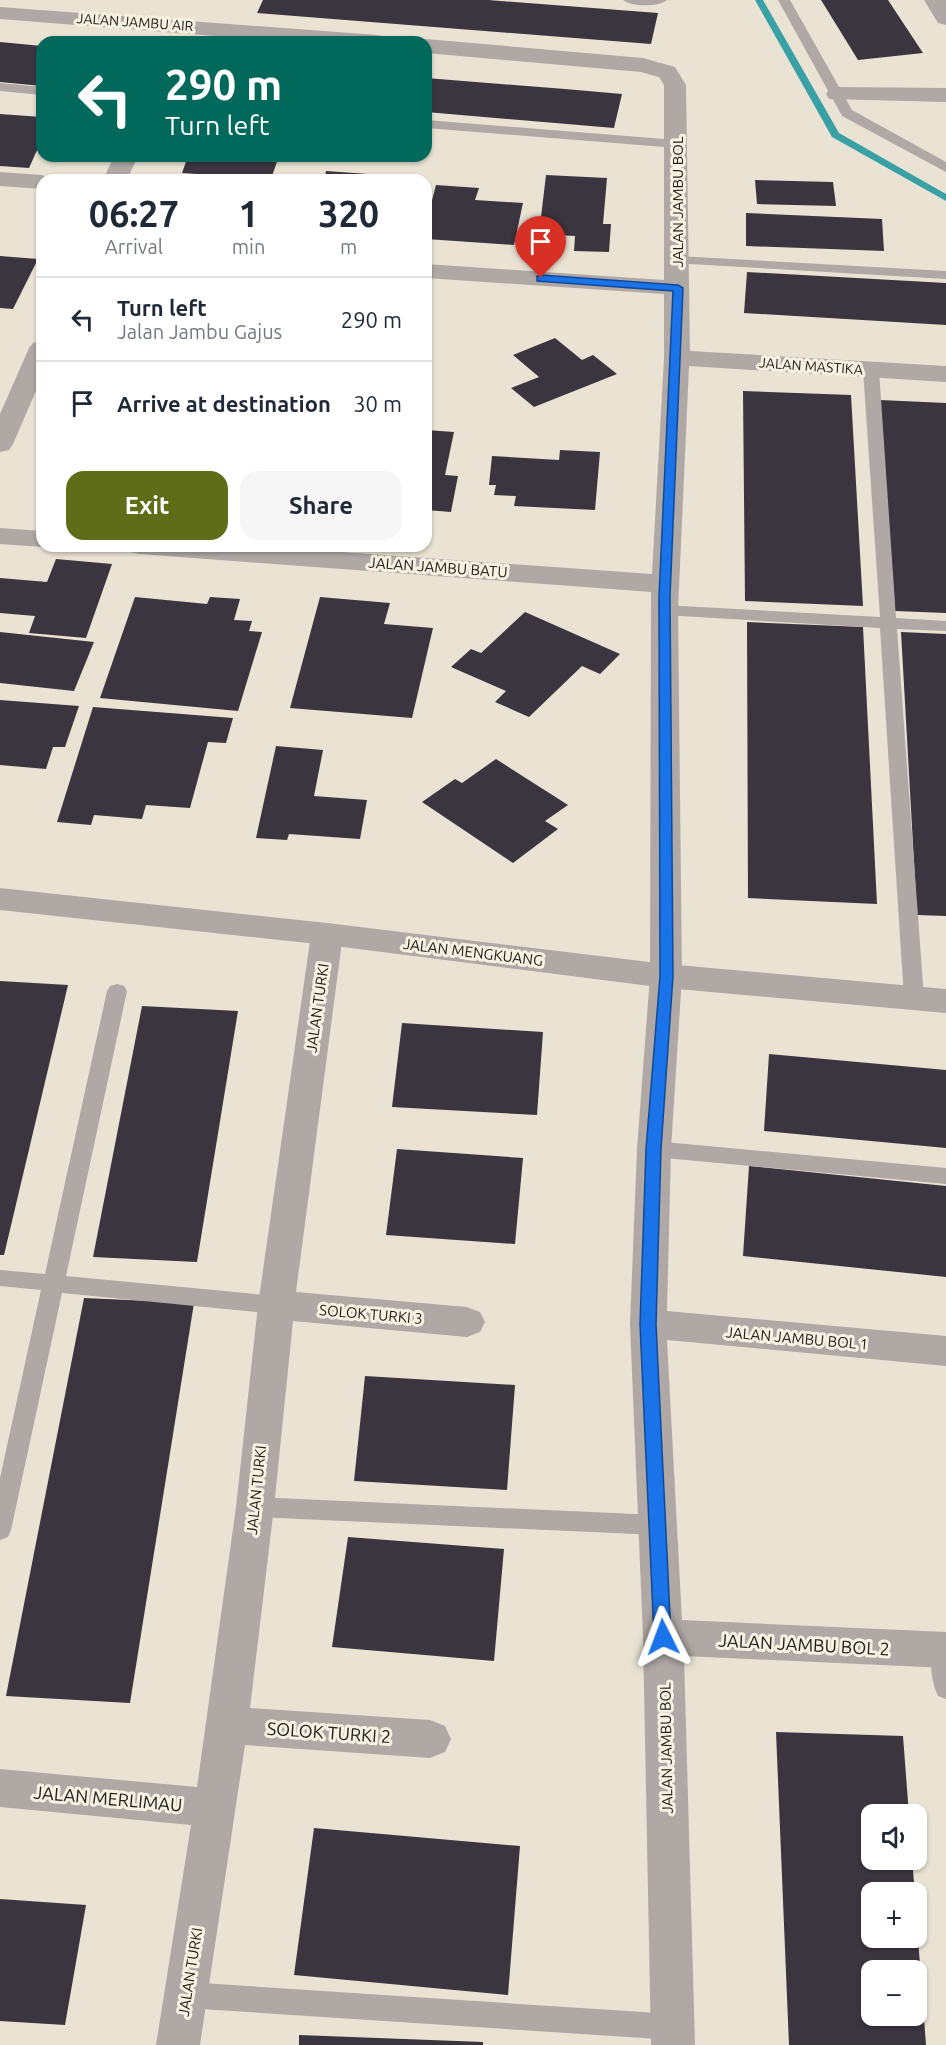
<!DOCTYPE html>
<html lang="en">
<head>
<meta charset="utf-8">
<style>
	:root { --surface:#fff; --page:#f6f6f7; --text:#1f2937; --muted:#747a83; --line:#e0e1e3; --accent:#5f6d18 }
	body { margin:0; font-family:Ubuntu,sans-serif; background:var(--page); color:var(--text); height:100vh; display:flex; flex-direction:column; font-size:22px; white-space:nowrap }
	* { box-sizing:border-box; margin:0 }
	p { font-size:20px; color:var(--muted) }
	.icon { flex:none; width:33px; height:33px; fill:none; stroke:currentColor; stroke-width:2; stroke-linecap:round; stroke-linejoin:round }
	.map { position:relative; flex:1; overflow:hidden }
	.sheet { position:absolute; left:36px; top:174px; width:396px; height:378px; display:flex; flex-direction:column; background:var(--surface); border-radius:18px; box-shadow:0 2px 4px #0004 }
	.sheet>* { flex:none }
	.hud { position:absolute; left:36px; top:36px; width:396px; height:126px; border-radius:18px; box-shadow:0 2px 4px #0004; background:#00695c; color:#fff; overflow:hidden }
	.tools { position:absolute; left:861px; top:1804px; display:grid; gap:12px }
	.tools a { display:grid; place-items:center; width:66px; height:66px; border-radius:12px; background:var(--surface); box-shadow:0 2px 4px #0004; font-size:30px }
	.pin { position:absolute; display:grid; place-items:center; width:51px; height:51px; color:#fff; margin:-62px -26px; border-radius:50% 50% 50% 0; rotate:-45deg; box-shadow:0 0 6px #0007 }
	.pin .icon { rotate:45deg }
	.me { position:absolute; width:66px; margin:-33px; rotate:357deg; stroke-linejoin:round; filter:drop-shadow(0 0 4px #0008) }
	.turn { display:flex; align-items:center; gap:21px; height:126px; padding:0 30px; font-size:27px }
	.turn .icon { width:78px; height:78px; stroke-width:2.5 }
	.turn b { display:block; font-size:42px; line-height:51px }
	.eta { display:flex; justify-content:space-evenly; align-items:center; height:102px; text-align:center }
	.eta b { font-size:36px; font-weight:700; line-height:42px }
	.cta { display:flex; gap:12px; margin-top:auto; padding:12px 30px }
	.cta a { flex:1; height:69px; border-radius:18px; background:var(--accent); color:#fff; font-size:24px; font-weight:700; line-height:69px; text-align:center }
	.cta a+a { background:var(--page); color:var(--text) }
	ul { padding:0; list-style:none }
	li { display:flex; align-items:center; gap:18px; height:84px; padding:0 30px; border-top:2px solid var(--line) }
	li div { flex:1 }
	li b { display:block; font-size:22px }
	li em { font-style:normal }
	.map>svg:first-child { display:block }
</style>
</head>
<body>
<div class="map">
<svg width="946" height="2045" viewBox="0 0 946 2045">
	<rect width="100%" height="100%" fill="#eae3d4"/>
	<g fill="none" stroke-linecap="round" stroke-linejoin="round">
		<path fill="#39a1a5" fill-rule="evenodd" d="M755 0H763L839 133 946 194V201L832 137Z"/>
	</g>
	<path fill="#3b3540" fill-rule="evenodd" d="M263 0H488L658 13 651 44 257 13Z
		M821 0H888L923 53 858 60Z
		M0 42 42 46V86L0 82Z
		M426 78 565 89 622 94 614 128 426 112Z
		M0 114 42 117V139L29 168 0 166Z
		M188 156H279L271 179 182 173Z
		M326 171 382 175 381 180H324Z
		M546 175 607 178 603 224H611L609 252 574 251 575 236 539 234Z
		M755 180 833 182 836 206 757 204Z
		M436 185 479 188 475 200 523 203 514 245 426 239V224Z
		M746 213 882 219 884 251 746 246Z
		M0 256 38 259 13 309 0 308Z
		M747 272 946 283V325L744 313Z
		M555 338 582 360 593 355 617 374 534 407 511 388 539 377 513 355Z
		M743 391 851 395 863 606 745 601Z
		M880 400 946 403V613L895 611Z
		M426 430 454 432 445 475 458 476 451 512 426 510Z
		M560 450 600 452 595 510 514 506 516 496 494 495 496 485H489L492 456 559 460Z
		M56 559 112 564 86 638 29 633 35 616 0 613V578L47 582Z
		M135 597 207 604 210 597 240 599 234 620 252 621 249 631 262 632 238 711 100 698Z
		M320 597 390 603 384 624 433 628 412 718 290 708Z
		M525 612 620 654 600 674 582 666 529 717 495 702 506 691 451 667 471 649 481 653Z
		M747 622 863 627 877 904 748 898Z
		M0 632 94 642 74 691 0 683Z
		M901 632 946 634V916L917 915Z
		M0 700 79 706 65 747H53L46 769 0 765Z
		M93 707 233 718 226 743 208 742 190 808 146 805 142 819 94 815 91 825 57 822Z
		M276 746 323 750 314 796 367 800 360 839 289 834 287 840 256 838Z
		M496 759 568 805 545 821 558 829 513 863 422 802 455 779 462 783Z
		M0 981 68 985 4 1255H0Z
		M142 1006 238 1011 197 1262 93 1257Z
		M402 1023 543 1032 537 1115 392 1107Z
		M769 1054 946 1070V1148L764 1131Z
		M397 1149 523 1158 515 1244 386 1235Z
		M749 1166 946 1186V1277L743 1256Z
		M84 1298 194 1303 130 1703 6 1696Z
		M365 1376 515 1385 507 1490 354 1481Z
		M348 1537 504 1549 494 1661 332 1647Z
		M776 1732 903 1736 909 1815H872V1860H912L915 1893H872V1938H918L926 2045H789ZM872 1971H916V2016H872Z
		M314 1828 520 1846 508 1995 294 1975Z
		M0 1899 86 1905 65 2025 0 2021Z
		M299 2035 483 2042V2045H299Z"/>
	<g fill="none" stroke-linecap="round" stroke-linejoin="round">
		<path fill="#afa8a5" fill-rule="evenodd" d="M623 0H667C659 7 631 7 623 0Z
			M778 0H790L852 110 946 162V172L842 116Z
			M0 83 42 87V95L0 91Z
			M426 120 677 140 684 144 677 148 426 128Z
			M677 256 946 271V279L672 263 670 260Z
			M871 365 879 370 896 618 946 621V631L897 629 924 998 921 1003H907L904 998 880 628 664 615 656 610 664 605 880 617 863 370Z
			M117 984 124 986 127 991 66 1276 276 1296 284 1299 287 1305 284 1311 276 1314 62 1293 11 1530 8 1537 0 1540V1478L41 1290 0 1286V1270L45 1274 107 991 110 986Z
			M654 1141 946 1168V1184L654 1157 647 1154 644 1149 647 1144Z
			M255 1497 658 1515 666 1518 669 1525 666 1532 658 1535 255 1517 247 1514 244 1507 247 1500Z
			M943 1639 946 1641V1699L938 1696C931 1682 928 1656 935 1643Z
			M186 1982 673 2014 682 2018 686 2027 682 2036 673 2040 186 2008 177 2004 173 1995 177 1986Z"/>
		<path fill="#afa8a5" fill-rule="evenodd" d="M924 0H946V25L938 23Z
			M0 7 377 35 385 37 388 42H292L0 19Z
			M426 39 643 58 675 67 686 85 690 351 946 366V382L689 366 678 610 682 976 671 1149 667 1311 946 1336V1366L667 1340 682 1620 946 1632V1668L684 1656 695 2045H651L643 1637 630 1324 637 1149 650 976 651 592 140 554 130 552 126 546H258L652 574 664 358V294L426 278V264L664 280V85L659 77 641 72 426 53V42H418Z
			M837 87 946 88V102L829 99 826 94 829 89Z
			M114 156H138L127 180H103Z
			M0 172 42 175 52 180H42V189L0 186Z
			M42 340V377L13 444 9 450 0 452V414L29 348 33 343Z
			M0 528 42 531V546H48L42 547 0 544Z
			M327 923 338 926 343 934 296 1292 467 1307 480 1312 485 1322 480 1332 467 1337 293 1321 274 1507 250 1708 430 1720 445 1726 451 1739 445 1752 430 1758 245 1745 200 2045H156L191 1825 0 1807V1769L197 1787 236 1507 258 1305 311 934 316 926Z"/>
		<path fill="#afa8a5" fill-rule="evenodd" d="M0 888 327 923 666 964 946 989V1013L666 988 327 945 0 910Z"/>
	</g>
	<path fill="#1a73e8" stroke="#114b97" stroke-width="1.5" d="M541 275 678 285 683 288 670 597 673 976 661 1149 656 1324 671 1637 669 1642 663 1645 657 1642 654 1637 640 1324 646 1149 660 976 659 597 673 291 537 281V276Z"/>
	<g text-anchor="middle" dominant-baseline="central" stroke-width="6" stroke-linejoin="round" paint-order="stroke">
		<g font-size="14" fill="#23201b" stroke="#f7f1e1">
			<text transform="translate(135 22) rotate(4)">JALAN JAMBU AIR</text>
			<text transform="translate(811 366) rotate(4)">JALAN MASTIKA</text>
		</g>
		<g font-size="15" fill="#23201b" stroke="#f7f1e1">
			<text transform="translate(677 202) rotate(-90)">JALAN JAMBU BOL</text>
			<text transform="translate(438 567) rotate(4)">JALAN JAMBU BATU</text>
			<text transform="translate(473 952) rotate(7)">JALAN MENGKUANG</text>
			<text transform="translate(317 1008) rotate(-82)">JALAN TURKI</text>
			<text transform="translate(371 1314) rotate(5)">SOLOK TURKI 3</text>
			<text transform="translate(797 1338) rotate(5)">JALAN JAMBU BOL 1</text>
			<text transform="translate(256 1490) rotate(-84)">JALAN TURKI</text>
			<text transform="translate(666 1748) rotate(-91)">JALAN JAMBU BOL</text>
			<text transform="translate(190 1972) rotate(-81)">JALAN TURKI</text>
		</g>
		<g font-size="18" fill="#23201b" stroke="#f7f1e1">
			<text transform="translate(804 1644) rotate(3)">JALAN JAMBU BOL 2</text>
			<text transform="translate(329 1732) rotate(4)">SOLOK TURKI 2</text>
			<text transform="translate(108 1798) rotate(5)">JALAN MERLIMAU</text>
		</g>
	</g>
</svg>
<div class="tools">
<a><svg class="icon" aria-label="sound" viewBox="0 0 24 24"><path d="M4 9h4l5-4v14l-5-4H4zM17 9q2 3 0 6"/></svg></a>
<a>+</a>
<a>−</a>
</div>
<div class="pin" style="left:541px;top:278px;background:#d93025"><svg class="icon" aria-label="arrive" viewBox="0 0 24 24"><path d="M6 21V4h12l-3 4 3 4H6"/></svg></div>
<svg class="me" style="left:663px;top:1637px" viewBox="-20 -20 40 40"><path d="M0-17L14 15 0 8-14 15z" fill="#1a73e8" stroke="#fff" stroke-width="4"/></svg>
<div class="hud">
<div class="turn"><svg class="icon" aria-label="left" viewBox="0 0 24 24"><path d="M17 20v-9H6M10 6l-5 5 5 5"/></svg><div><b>290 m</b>Turn left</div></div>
</div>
<section class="sheet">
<div class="eta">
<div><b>06:27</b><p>Arrival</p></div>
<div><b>1</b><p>min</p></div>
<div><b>320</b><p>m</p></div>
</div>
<ul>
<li><svg class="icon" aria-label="left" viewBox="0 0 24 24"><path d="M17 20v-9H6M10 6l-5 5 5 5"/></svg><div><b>Turn left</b><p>Jalan Jambu Gajus</p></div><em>290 m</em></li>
<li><svg class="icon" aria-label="arrive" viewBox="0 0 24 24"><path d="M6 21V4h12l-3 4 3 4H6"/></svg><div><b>Arrive at destination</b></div><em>30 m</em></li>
</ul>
<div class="cta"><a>Exit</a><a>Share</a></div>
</section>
</div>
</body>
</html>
